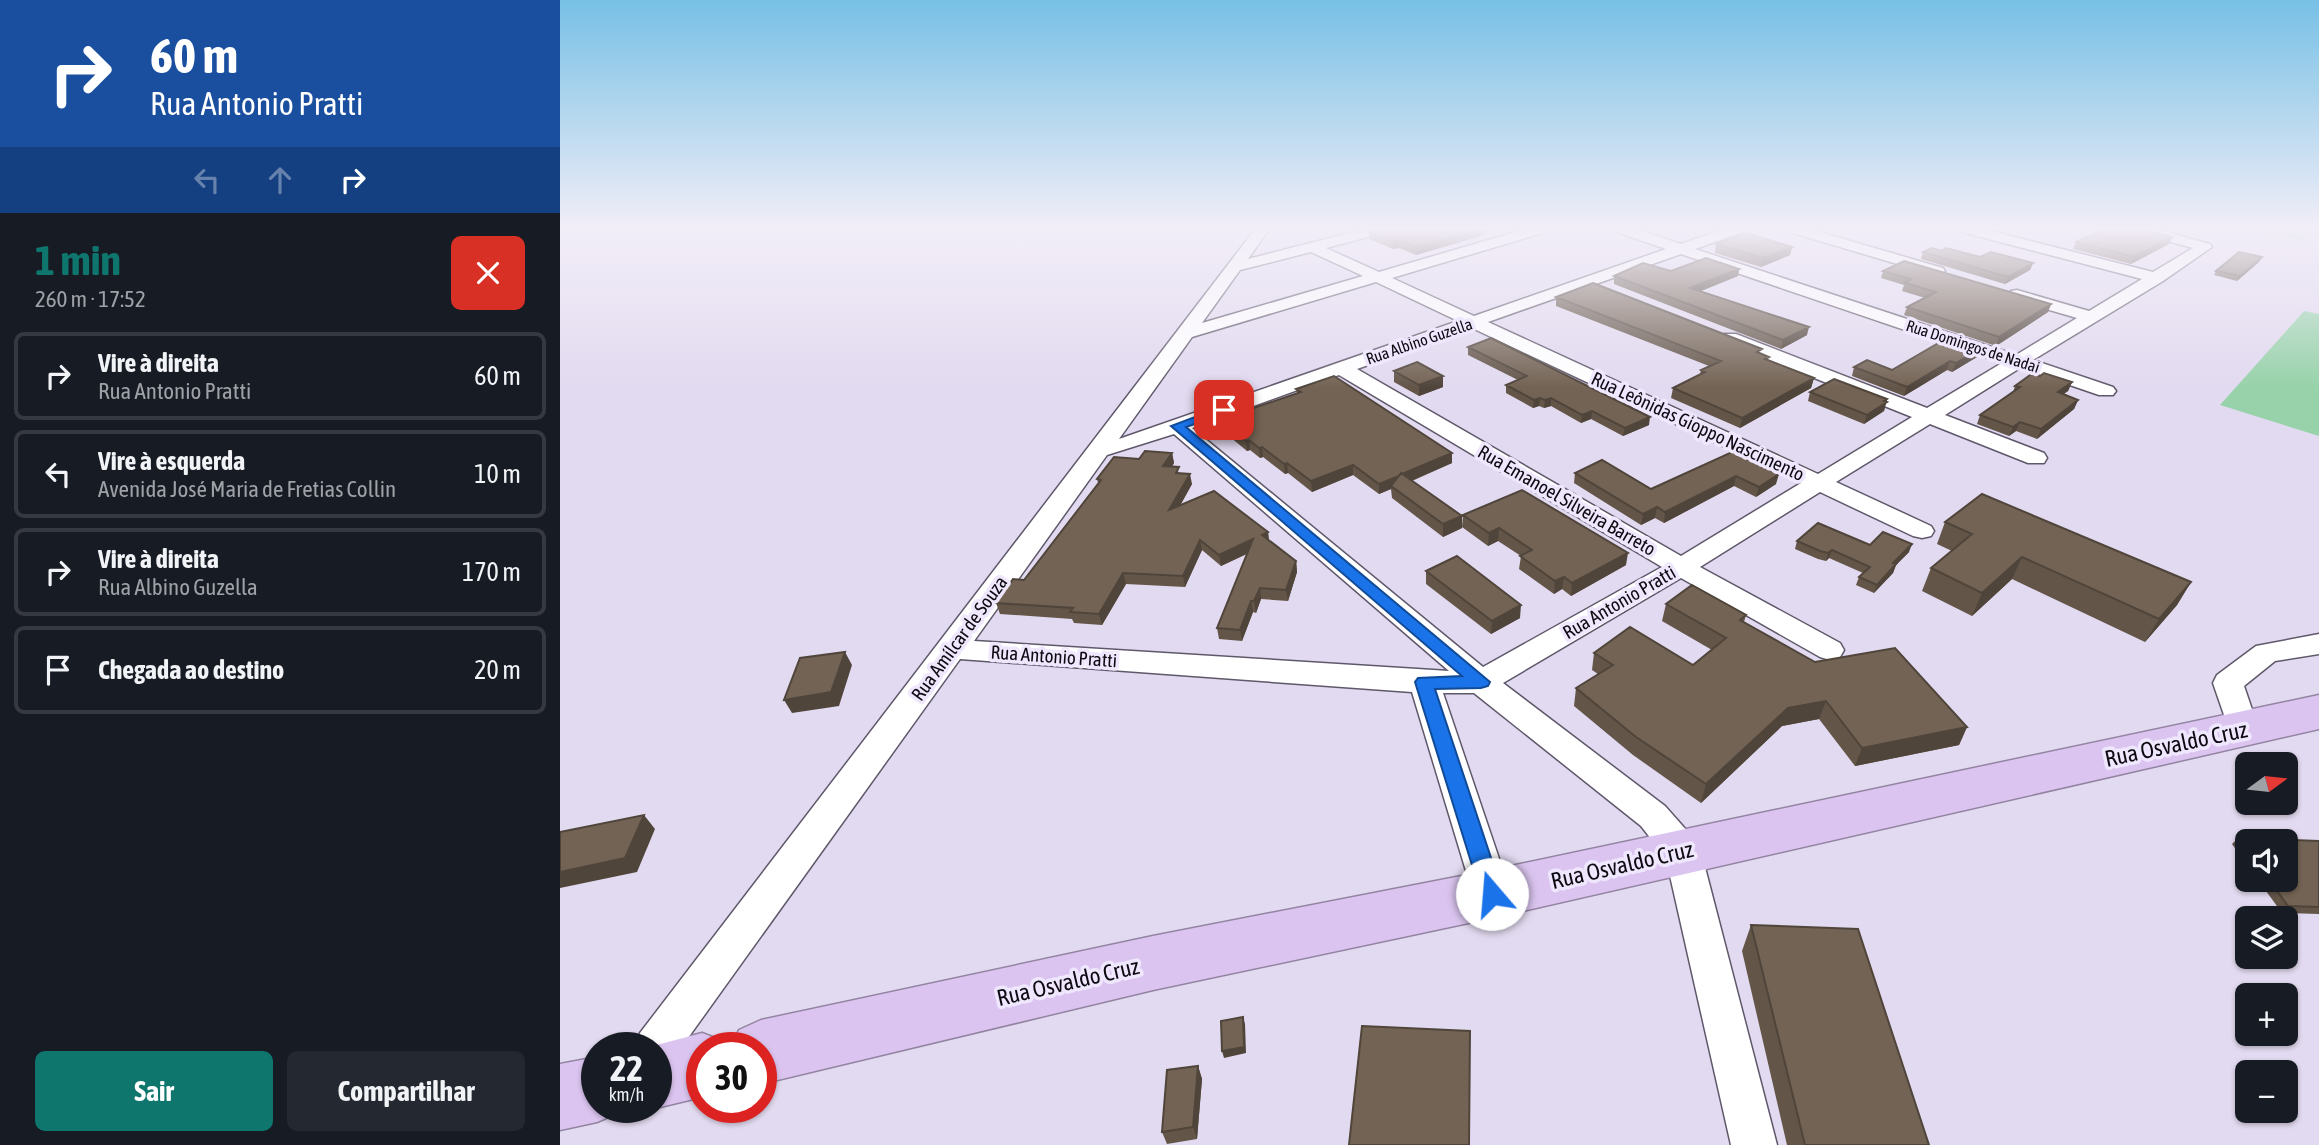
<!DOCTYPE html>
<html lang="pt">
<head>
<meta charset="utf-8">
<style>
	:root { --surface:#171b24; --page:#242831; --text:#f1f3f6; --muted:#9ea1a6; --line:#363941; --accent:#0f766e }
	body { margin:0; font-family:"Asap Condensed",sans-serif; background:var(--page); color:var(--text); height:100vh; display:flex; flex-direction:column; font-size:26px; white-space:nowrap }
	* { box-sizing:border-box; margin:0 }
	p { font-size:23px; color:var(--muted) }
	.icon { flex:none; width:38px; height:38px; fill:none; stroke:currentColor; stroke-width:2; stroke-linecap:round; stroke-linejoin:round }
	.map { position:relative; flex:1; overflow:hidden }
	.sheet { display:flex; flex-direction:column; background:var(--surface); width:560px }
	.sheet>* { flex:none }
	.guide { background:#1a4fa0; color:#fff; overflow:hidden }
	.needle { width:46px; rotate:75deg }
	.buttons { position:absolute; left:1675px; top:752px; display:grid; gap:14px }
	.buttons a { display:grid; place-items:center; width:63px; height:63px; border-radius:10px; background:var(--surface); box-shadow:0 2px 5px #0004; font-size:35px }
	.speed { position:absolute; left:21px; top:1032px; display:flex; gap:14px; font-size:35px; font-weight:700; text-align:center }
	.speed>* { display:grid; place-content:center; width:91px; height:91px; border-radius:50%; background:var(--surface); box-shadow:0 2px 5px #0004; line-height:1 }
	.speed small { font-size:18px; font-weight:400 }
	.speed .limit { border:10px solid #d22; background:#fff; color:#111 }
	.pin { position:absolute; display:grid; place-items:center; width:60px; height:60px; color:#fff; margin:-30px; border-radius:14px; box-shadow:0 4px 10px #0006 }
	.me { position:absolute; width:77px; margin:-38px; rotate:342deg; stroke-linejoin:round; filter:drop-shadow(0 0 5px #0008) }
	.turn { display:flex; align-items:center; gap:24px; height:147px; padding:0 35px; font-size:32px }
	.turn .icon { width:91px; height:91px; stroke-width:2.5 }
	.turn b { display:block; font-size:49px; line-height:60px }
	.lanes { display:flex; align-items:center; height:66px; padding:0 35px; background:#0003; justify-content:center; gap:35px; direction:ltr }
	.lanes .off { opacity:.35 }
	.round { display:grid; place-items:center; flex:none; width:74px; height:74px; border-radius:10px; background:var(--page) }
	.summary { display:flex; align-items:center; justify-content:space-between; height:119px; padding:0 35px }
	h1 { font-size:42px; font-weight:700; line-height:52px; color:var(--accent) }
	.cta { display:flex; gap:14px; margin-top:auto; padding:14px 35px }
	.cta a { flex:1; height:80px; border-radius:10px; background:var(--accent); color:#fff; font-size:28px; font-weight:700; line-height:80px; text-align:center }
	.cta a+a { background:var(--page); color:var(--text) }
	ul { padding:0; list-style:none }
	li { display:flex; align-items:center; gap:21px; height:88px; margin:0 14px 10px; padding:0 21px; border:4px solid var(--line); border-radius:10px }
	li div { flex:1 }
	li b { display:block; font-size:26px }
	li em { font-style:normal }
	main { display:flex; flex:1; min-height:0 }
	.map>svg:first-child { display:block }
</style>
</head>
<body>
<main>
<section class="sheet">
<div class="guide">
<div class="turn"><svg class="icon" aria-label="right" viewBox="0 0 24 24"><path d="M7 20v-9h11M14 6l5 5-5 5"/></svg><div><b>60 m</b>Rua Antonio Pratti</div></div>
<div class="lanes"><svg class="icon off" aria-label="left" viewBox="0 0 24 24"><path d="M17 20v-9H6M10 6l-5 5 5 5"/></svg><svg class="icon off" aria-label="ahead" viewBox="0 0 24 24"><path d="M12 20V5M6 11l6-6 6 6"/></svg><svg class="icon" aria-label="right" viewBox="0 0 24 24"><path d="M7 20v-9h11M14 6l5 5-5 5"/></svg></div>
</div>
<div class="summary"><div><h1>1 min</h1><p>260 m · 17:52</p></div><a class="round" style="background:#d93025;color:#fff"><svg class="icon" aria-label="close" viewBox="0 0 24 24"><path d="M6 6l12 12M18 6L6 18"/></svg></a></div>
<ul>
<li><svg class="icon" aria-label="right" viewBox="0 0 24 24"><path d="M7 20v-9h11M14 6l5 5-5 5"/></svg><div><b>Vire à direita</b><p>Rua Antonio Pratti</p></div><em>60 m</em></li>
<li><svg class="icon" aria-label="left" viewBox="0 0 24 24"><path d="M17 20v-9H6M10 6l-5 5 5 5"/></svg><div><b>Vire à esquerda</b><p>Avenida José Maria de Fretias Collin</p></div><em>10 m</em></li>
<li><svg class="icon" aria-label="right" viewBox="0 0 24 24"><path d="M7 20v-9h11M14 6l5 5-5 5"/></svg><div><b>Vire à direita</b><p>Rua Albino Guzella</p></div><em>170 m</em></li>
<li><svg class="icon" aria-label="arrive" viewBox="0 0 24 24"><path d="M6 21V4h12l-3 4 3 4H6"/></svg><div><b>Chegada ao destino</b></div><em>20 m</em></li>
</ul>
<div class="cta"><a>Sair</a><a>Compartilhar</a></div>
</section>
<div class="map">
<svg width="1759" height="1145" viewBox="0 0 1759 1145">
	<rect width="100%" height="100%" fill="#e2daf0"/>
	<path fill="#97d2aa" d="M1683 228H1758L1740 240Z
		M1744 311 1759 314V436L1660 405Z"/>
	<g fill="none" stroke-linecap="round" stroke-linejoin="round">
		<defs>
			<path id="minor" d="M696 228H710L688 259 809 228H832L830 231 766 248 819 272 969 228H991L989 231 832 278 914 316 1106 249 1054 231 1052 228H1073L1121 244 1167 228H1187L1185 231 1135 249 1456 355 1517 318 1451 299 1449 295 1451 291 1457 290 1529 311 1582 279 1398 231 1396 228H1419L1593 272 1633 248 1571 231 1569 228H1592L1650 244 1652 247 1603 281 1473 360 1553 387 1556 391 1553 395H1539L1460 368 1385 415 1484 453 1487 458 1484 463H1468L1370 424 1276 482 1371 526 1374 531 1371 536 1362 538 1353 536 1260 492 1140 567 1280 643 1284 650 1280 657 1270 660 1260 657 1121 578 943 683 1105 806 1136 841 1141 852 1217 1145H1171L1106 858 1081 826 914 693H883L951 894 945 906 932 911 919 906 913 894 852 692 400 659 110 1063 96 1069V1048H74L80 1033ZM751 252 803 276 642 323 680 270ZM1121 254 1442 363 1367 408 1176 334H1164L1161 338 1164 342 1352 417 1258 474 928 322ZM816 282 898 321 559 439 632 337ZM912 328 1241 483 1121 556 797 369ZM779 375 1102 567 923 667 632 428ZM614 434 889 671 414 641 547 455Z
				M1224 228H1246L1383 268 1385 271 1377 276 1371 274 1226 231Z
				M1759 634V654L1715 661 1684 686 1699 730 1694 738 1683 742 1672 738 1653 683 1657 675 1696 646Z"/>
			<path id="highway" d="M1759 695V729L932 918 593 990 201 1084V1048H171L179 1030 201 1020 593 936 932 870Z
				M142 1033 165 1042 167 1048H142V1097L96 1108H95L96 1048H85Z
				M37 1057V1108H62L60 1112 37 1122 0 1130V1064Z"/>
		</defs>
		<use href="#minor" stroke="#5f586a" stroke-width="3"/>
		<use href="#highway" stroke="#9384a2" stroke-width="3"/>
		<use href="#minor" fill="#fff" fill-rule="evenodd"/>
		<use href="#highway" fill="#dbc5f0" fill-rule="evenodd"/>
	</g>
	<path fill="#635548" d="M930 229 926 230V233L921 235V236L856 255 839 248 833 249 809 239V232Z
		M1612 237 1609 244 1571 264 1513 249 1516 242Z
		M1156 244 1232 247 1230 255 1201 267 1155 253Z
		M1381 251 1420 257 1473 263 1470 270 1445 284 1361 259 1363 252Z
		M1699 262 1677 281 1654 275 1656 271Z
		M1179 269 1178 276 1140 291 1247 335 1221 349 1054 284V276L1111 271Z
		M1323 271 1491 304 1488 312 1436 346 1344 315 1347 307 1365 298 1342 291 1344 285 1321 278Z
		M996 297 1201 354 1208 360 1254 378 1251 388 1180 428 1111 398 1113 388 1140 374 1141 370 1149 366 996 306Z
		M908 347 1089 425 1063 436 1031 419 1021 423 991 406 984 408 979 406 973 408 946 393V385L958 380 908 355Z
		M1417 357 1392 372 1387 370 1344 396 1292 376 1294 367 1332 370Z
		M834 371 883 376V387L859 396 834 382Z
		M1480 376 1512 382 1508 391 1503 394 1518 400 1514 409 1477 439 1456 431 1449 436 1417 424 1420 415 1453 392 1455 386Z
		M736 389 892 453V463L852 481 902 528 883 537 832 498 831 489 819 494 793 475 752 492 728 473 725 474 703 457 700 458 690 450 687 451 664 432 662 422 664 421V418L737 393Z
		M1250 392 1327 399 1324 411 1304 424 1248 401Z
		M1172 452 1216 484 1196 497 1174 486 1104 523 1095 518 1081 525 1014 483 1015 473 1091 489Z
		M612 453 614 463 612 467 620 473 632 484 620 506 708 532 709 540 736 561 737 572 728 601 701 599 696 613 693 612 682 641 659 639 657 628 687 554 661 566 642 550 625 587 566 584 542 625 514 623 512 619 440 614 436 603 464 580 538 483 537 479 579 459Z
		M903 515 1066 565 1011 596 1002 589 994 594 959 569 961 556 938 541 928 546 902 527Z
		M1385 522 1631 582 1617 605 1585 642 1452 579 1412 616 1362 591 1371 568 1392 551 1377 544Z
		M1237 541 1310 545 1349 552 1336 565 1333 573 1314 593 1296 585 1299 577 1303 573 1269 558 1266 561 1258 559 1235 549Z
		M866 571 960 618 931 634 866 584Z
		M1106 604 1186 615 1184 622 1255 662 1407 727 1399 745 1295 766 1259 719 1222 726 1141 803 1073 755 1014 706 1016 688 1038 674 1032 670 1034 653 1133 665 1152 650 1102 621Z
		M1678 838 1759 841V914L1722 913 1698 880H1726L1687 842V865L1672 844Z
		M1191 925 1369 1145H1227L1182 951Z
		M638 1066 642 1079 637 1139 607 1144 602 1132Z"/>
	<path fill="#50453b" d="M921 228 930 229 926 230V233L921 235V236L856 255V247Z
		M1612 237 1609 244 1571 264 1574 257Z
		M839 240V248L833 249V242Z
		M1232 247 1230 255 1201 267 1203 258Z
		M1702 257 1699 262 1677 281 1680 276Z
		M1473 263 1470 270 1445 284 1448 277Z
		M1179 269 1178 276 1129 296 1130 288Z
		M1491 304 1488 312 1436 346 1439 337Z
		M1249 327 1247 335 1221 349 1223 340Z
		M1420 349 1417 357 1392 372 1396 363Z
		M1390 361 1387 370 1344 396 1347 387Z
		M883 376V387L859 396V385Z
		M1254 378 1251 388 1180 428 1182 418Z
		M1512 382 1508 391 1494 401 1498 392Z
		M980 398 979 406 973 408 974 400Z
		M991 398V406L984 408 985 400Z
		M1327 399 1324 411 1304 424 1307 415Z
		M1518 400 1514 409 1477 439 1481 429Z
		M1032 411 1031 419 1021 423 1022 415Z
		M1090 417 1089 425 1063 436 1065 428Z
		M1460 422 1456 431 1449 436 1453 427Z
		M689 440 690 450 687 451 686 441Z
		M702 447 703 457 700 458 699 448Z
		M612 453 614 463 605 476 603 466Z
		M892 453V463L834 488 831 486V489L819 494V484Z
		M727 463 728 473 725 474 724 464Z
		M793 465V475L752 492 751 481Z
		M630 474 632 484 611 521 609 510Z
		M1219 474 1216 484 1196 497 1199 487Z
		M1176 476 1174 486 1104 523 1105 512Z
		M1097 507 1095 518 1081 525 1083 514Z
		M902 516V528L883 537V524Z
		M939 528 938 541 928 546 929 533Z
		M708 532 709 543 702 535Z
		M693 539 694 550 661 566 659 555Z
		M640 540 642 550 625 587 623 576Z
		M1352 544 1349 552 1336 565 1333 573 1314 593 1317 585 1333 563Z
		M1272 550 1269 558 1266 561 1268 553Z
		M1068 553 1066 565 1011 596 1012 583Z
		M1462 557 1452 579 1412 616 1422 593Z
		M736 561 737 572 728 601 726 590Z
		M563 573 566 584 542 625 539 614Z
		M1004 577 1002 589 994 594 995 581Z
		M1631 582 1617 605 1585 642 1599 619Z
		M700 588 701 599 696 613 694 601Z
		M691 601 693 612 682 641 680 630Z
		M961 605 960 618 931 634 932 621Z
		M285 652 292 665 279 706 232 713 224 700Z
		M1266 701 1259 719 1222 726 1141 803 1146 784 1228 708Z
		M1407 727 1399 745 1295 766 1302 748Z
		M84 815 95 829 77 872 0 888V872Z
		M683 1017 685 1024 686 1053 664 1058 662 1051Z
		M638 1066 642 1079 637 1139 633 1127Z"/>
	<path fill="#736354" stroke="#50453b" stroke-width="2" d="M826 228H921H919L921 229 856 247 839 240 833 242 809 232Z
		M1547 228H1576L1612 237 1574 257 1516 242Z
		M1186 233 1232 247 1203 258 1156 244Z
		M1372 248 1381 251 1386 248 1420 257 1431 252 1473 263 1448 277 1363 252Z
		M1679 252 1702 257 1680 276 1656 271Z
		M1146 258 1179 269 1130 288 1249 327 1223 340 1054 276 1083 263 1111 271Z
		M1344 261 1491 304 1439 337 1347 307 1376 292 1345 283 1351 279 1323 271Z
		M1033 283 1202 349 1197 352 1209 357 1205 359 1254 378 1182 418 1113 388 1145 372 1141 370 1161 361 996 297Z
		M931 338 1090 417 1065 428 1032 411 1022 415 991 398 985 400 980 398 974 400 946 385 967 376 908 347Z
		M1387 338 1420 349 1396 363 1390 361 1347 387 1294 367 1307 360 1332 370Z
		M857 362 883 376 859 385 834 371Z
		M1473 373 1480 376 1484 373 1512 382 1498 392 1518 400 1481 429 1460 422 1453 427 1420 415 1460 387 1455 386Z
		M774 376 892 453 842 474 841 473 839 476 819 484 793 465 751 481 727 463 724 464 702 447 699 448 689 440 686 441 662 422 667 420 664 418 741 392 736 389Z
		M1274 379 1327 399 1324 401 1327 402 1307 415 1250 392Z
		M585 451 612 453 603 466 619 467 616 473 630 474 609 510 654 491 708 532 702 535 736 561 726 590 700 588 694 601H691L680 630 657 628 693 539 659 555 640 540 623 576 563 573 539 614 510 612 513 608 436 603 453 579 464 580 541 480 537 479 554 457 579 459Z
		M1172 452 1219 474 1199 487 1176 476 1105 512 1097 507 1083 514 1015 473 1042 460 1091 489Z
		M841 473 902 516 883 524 831 486Z
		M962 490 1068 553 1012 583 1004 577 995 581 960 556 972 550 939 528 929 533 903 515Z
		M1422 494 1631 582 1599 619 1462 557 1422 593 1371 568 1412 534 1385 522Z
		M1258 523 1310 545 1323 532 1352 544 1333 563 1336 564 1317 585 1299 577 1310 567 1272 550 1268 553 1260 551 1237 541Z
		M897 556 961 605 932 621 866 571Z
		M1132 585 1186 615 1180 620 1255 662 1335 648 1407 727 1302 748 1266 701 1228 708 1146 784 1076 737 1016 688 1053 665 1034 653 1070 627 1133 665 1166 638 1106 604Z
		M285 652 271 692 224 700 240 658Z
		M84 815 65 858 0 872V832Z
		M1678 838 1759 841V907L1728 906 1709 880H1726V842H1687V850Z
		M1191 925 1298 929 1369 1145H1245Z
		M683 1017 684 1047 662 1051 661 1021Z
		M802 1026 910 1031 909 1145H789Z
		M638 1066 633 1127 602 1132 607 1070Z"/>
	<linearGradient id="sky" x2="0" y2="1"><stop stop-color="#77c0e5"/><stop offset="0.59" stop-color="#f2eef8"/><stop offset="1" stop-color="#f2eef8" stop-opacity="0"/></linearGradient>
	<rect width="1759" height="388" fill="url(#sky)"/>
	<path fill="#1a73e8" stroke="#114b97" stroke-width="2" d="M664 406 670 410 669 412 626 427 930 682 928 686 921 688 875 689 943 894 940 901 932 904 924 901 921 894 855 682 858 678 902 676 611 426Z"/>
	<g text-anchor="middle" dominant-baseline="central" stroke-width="7" stroke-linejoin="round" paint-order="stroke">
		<g font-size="16" fill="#0d0a11" stroke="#efe7fd">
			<text transform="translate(859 341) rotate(-19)">Rua Albino Guzella</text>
			<text transform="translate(1413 346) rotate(18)">Rua Domingos de Nadai</text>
		</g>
		<g font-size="19" fill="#0d0a11" stroke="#efe7fd">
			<text transform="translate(1138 426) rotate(25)">Rua Leônidas Gioppo Nascimento</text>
			<text transform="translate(1007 500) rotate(30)">Rua Emanoel Silveira Barreto</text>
			<text transform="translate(1059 602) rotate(-30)">Rua Antonio Pratti</text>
			<text transform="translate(399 638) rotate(-54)">Rua Amílcar de Souza</text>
			<text transform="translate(494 656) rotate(4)">Rua Antonio Pratti</text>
		</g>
		<g font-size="23" fill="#0d0a11" stroke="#efe7fd">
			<text transform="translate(1616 744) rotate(-12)">Rua Osvaldo Cruz</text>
			<text transform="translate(1062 865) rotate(-13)">Rua Osvaldo Cruz</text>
			<text transform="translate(508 982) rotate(-13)">Rua Osvaldo Cruz</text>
		</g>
	</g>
</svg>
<div class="buttons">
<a><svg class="needle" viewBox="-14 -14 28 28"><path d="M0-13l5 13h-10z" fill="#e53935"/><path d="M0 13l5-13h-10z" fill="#9ea1a6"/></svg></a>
<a><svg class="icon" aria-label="sound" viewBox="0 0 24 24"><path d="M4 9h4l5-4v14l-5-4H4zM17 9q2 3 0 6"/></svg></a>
<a><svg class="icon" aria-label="layers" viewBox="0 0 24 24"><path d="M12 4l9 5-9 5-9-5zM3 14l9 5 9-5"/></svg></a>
<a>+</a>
<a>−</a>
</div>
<div class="speed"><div>22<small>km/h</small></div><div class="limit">30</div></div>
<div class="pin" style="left:664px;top:410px;background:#d93025"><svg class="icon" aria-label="arrive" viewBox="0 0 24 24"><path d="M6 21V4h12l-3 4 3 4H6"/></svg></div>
<svg class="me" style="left:932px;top:894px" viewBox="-20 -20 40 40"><circle r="19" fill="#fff"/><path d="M0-13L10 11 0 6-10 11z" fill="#1a73e8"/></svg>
</div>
</main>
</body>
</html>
